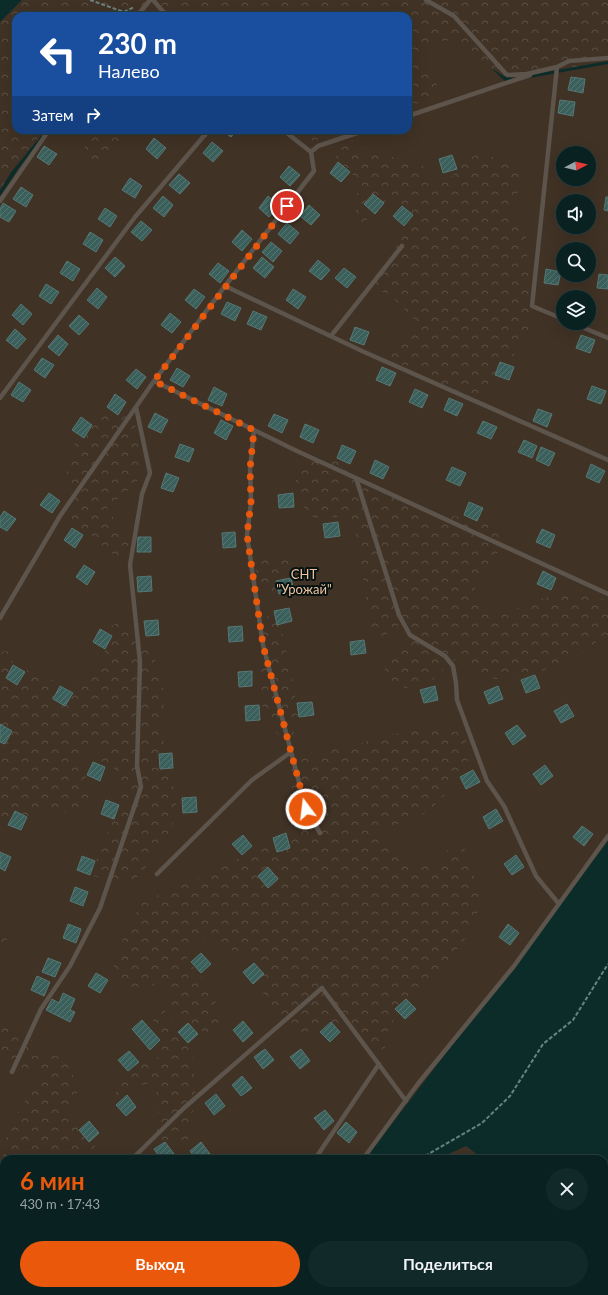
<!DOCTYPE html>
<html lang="ru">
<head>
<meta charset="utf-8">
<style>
	:root { --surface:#092120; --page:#122929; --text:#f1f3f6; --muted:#99a3a5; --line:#293e3e; --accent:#ea580c }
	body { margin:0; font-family:Lato,sans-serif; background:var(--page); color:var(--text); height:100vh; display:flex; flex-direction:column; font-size:15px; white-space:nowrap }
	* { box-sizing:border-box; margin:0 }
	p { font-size:13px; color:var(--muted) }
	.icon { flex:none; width:22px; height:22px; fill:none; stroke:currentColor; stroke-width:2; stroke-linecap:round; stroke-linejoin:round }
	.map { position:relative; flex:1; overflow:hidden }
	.panel { position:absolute; left:0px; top:1155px; width:608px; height:140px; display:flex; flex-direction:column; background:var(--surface); border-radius:12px 12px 0 0; box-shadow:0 4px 16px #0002,0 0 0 1px var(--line) }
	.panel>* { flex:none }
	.top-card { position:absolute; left:12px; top:12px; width:400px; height:122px; border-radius:12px; box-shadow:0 4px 16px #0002,0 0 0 1px var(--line); background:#1a4fa0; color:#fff; overflow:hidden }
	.needle { width:26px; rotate:83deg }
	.fabs { position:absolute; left:556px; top:146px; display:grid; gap:8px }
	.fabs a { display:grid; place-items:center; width:40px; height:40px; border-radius:50%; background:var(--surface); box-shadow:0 4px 16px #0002,0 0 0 1px var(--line); font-size:20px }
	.pin { position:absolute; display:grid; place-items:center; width:34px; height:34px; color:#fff; margin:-17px; border:2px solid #fff; border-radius:50%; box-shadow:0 1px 4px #0007 }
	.me { position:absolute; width:44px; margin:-22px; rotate:345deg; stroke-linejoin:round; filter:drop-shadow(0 0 3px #0008) }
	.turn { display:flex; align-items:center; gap:14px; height:84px; padding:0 20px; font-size:18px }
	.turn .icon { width:52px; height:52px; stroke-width:2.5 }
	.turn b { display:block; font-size:28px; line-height:34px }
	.then { display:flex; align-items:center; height:38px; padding:0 20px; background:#0003; gap:8px; font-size:15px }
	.round { display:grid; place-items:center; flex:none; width:42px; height:42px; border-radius:21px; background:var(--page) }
	.head { display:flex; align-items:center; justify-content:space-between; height:68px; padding:0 20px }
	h1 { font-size:24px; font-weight:700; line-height:30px; color:var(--accent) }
	.button { display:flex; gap:8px; margin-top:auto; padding:8px 20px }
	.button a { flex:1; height:46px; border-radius:24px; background:var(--accent); color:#fff; font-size:16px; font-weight:700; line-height:46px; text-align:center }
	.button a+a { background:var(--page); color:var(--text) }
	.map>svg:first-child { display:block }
</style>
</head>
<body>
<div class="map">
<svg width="608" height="1295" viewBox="0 0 608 1295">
	<defs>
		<pattern id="forest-crowns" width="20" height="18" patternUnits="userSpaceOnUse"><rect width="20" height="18" fill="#403225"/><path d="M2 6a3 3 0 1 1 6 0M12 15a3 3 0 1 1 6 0" fill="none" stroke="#5b4f44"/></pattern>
		<pattern id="building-hatch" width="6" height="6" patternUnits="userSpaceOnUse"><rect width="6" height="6" fill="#3b5f5b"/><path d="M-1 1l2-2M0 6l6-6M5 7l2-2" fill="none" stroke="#567672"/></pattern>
	</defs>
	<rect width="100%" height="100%" fill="#0c2c2a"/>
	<path fill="#403225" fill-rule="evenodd" d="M444 11 492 69 506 82 608 64V841L365 1159H4V1291H272L270 1295H0V196L21 165 50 130H408V16ZM563 153H589V179H563ZM563 201H589V227H563ZM563 249H589V275H563ZM563 297H589V323H563Z"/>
	<path fill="url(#forest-crowns)" d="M22 0H608V61L512 78 502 75 447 40 423 45 420 57 438 81C431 101 426 100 408 107V16H16V130H46L12 171 0 190V22Z
		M81 130H131C122 148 116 155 98 164L87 155Z
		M298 130H348L317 140 309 141Z
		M354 140 359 144 364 152 413 161 427 168 429 184 436 187C441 183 446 180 451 177 462 168 468 154 484 154 490 155 498 159 504 162 512 164 519 170 520 178 522 192 510 203 509 216L526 236C526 264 538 317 525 341 522 347 516 351 513 356L508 355 500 362 486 397C471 397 442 387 431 377 428 374 426 370 423 367L401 365 391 359 390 355C404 343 414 339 415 320L388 293 375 290 367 282C373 271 382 265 389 256 399 243 407 230 413 215L402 206 401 202 395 198 388 199 384 203 373 194 364 204 367 219 366 223 361 224 357 221 355 195C361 191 362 187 361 181 346 170 313 142 354 140Z
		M107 407 118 415 130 416C139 427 147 469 137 481 129 491 117 499 107 508 109 515 113 516 117 521 124 529 127 539 129 549L122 557 108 552 92 536 83 535 72 528V509L66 476 70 454 79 435 84 438 92 425 87 422Z
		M316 456 344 464 430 522 443 525 451 516C467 517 480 524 495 523L501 529C501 539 500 548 496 557 485 577 464 583 482 608L497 612 518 608 536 599 567 595 600 597 608 604V635C595 641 585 652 572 658 551 669 520 680 496 679 485 678 466 666 457 660L449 661 443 670 431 681 406 688 389 682 383 664 398 650 416 640 417 632 406 625 396 626 389 633 379 637 372 632 354 523 349 516C335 516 323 520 309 516 294 490 286 474 316 456Z
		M266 555H286C301 568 298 578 287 593L278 594 260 585 254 563 255 558Z
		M269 614 278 617 280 623 293 681 298 719 293 735 285 741C247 707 261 665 265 620Z
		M117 623 142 639 153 653 165 695 161 730 172 777 177 811 167 840 139 876 121 884 90 875 119 805 121 778 113 767H105L93 762 101 747 95 742 87 744 79 755C80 769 91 781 89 793 86 824 57 809 38 812 35 812 30 815 27 817L15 811 8 825 0 829V746L5 744 12 731 0 724V652L9 651 12 653 13 665 6 678 17 685C22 677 25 668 35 667L60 686 53 699 65 706 76 682 99 663 112 636 107 633 108 628Z
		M442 727C460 732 466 735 471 754 463 772 448 793 433 807 419 820 394 825 376 830V838L413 864 437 863 448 850 463 847 470 856 480 905 471 931 443 968 396 1016 387 1032 385 1048 378 1052 368 1047 357 1030 343 1022 305 1032H293L281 1015 268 1005 262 990 263 972 260 959 236 952 206 938 193 944 186 954C189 967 193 966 200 974 214 992 222 1010 217 1032L210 1035C193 1027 175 1017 169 997 167 991 166 985 163 979L134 997C126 991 115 984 114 974 111 957 134 918 142 902L207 874 246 854 288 840 294 822 295 812 290 766 299 754 310 752 322 755 336 746 363 743 381 736Z
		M0 934 6 936 8 945 0 962Z
		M160 1008 166 1012 178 1032 188 1043 192 1054 196 1101 192 1114 191 1130 188 1140 180 1143C171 1140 167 1141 159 1146L157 1142 158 1097 153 1083 141 1085 116 1105 113 1102 116 1091 128 1071 137 1063 149 1062 163 1055 161 1040 153 1022 155 1009Z
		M0 1021 25 1033 35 1043V1056C54 1054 62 1054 71 1071 74 1077 78 1082 78 1088 78 1100 66 1104 72 1120 79 1136 99 1140 99 1159H4V1204C0 1182 1 1141 13 1120 23 1102 33 1093 40 1073L32 1064 29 1069 19 1073 2 1062 0 1058Z
		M466 1146 483 1159H438Z
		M101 1291H160L158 1295H107Z
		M346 1291H516L517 1295H346Z"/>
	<path fill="url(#building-hatch)" stroke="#567774" d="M571 77 585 79 583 93 568 90Z
		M560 100 575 102 573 116 558 113Z
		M222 130H237L231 137Z
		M154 138 166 148 157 159 146 149Z
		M212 142 223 151 213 162 203 153Z
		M44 146 57 154 49 165 37 157Z
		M452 155 457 169 443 173 439 159Z
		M338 162 350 172 341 182 330 173Z
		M289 166 300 175 290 186 280 177Z
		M179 174 190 183 180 194 169 185Z
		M130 178 142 186 135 198 122 190Z
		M21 187 33 195 26 207 13 199Z
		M373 194 384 203 375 214 364 204Z
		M163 196 173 205 164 217 153 208Z
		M268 196 279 205 269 217 259 208Z
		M606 197H608V211L604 210Z
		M3 203 16 211 9 222 0 217V209Z
		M309 205 320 215 311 225 300 216Z
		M402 206 413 215 404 226 393 216Z
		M105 208 117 216 110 227 98 219Z
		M141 221 152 230 142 241 131 232Z
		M287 223 299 233 290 244 278 234Z
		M242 230 252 239 242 251 232 242Z
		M90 232 103 240 96 252 83 244Z
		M271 242 282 251 273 262 262 252Z
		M115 257 125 266 115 277 105 268Z
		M262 257 274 267 265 278 253 268Z
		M318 260 330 270 321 280 309 271Z
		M67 261 80 269 73 281 60 273Z
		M218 263 229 271 220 283 209 274Z
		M344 268 356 277 347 288 335 278Z
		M546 269 561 272 558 285 544 283Z
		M599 274 608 275V289L597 288Z
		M46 284 59 292 51 304 39 296Z
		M97 288 107 297 98 309 87 300Z
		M194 289 205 297 196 309 185 300Z
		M293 289 306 297 298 309 286 300Z
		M227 302 241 308 235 321 221 314Z
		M21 304 32 314 23 325 12 315Z
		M253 311 267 317 261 330 247 324Z
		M170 313 181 322 172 333 161 325Z
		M79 315 89 324 79 335 69 326Z
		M355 327 369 332 364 345 350 340Z
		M15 329 26 339 17 349 6 340Z
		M58 335 68 344 59 356 48 347Z
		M581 335 595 340 590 353 576 348Z
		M42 358 54 365 45 378 34 370Z
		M500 362 514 367 509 380 495 375Z
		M382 367 396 373 390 386 376 380Z
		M177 368 190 376 183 387 170 380Z
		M136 369 146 377 137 389 126 380Z
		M19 382 31 390 23 402 11 395Z
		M592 386 606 391 601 404 587 399Z
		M214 387 227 394 222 406 208 400Z
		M415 389 428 395 422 408 409 402Z
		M115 394 126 402 118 415 107 407Z
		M449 398 463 404 457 416 444 410Z
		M538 409 552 414 547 427 533 421Z
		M155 413 168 420 161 433 148 427Z
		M274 414 288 420 282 433 268 426Z
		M81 417 92 425 84 438 72 430Z
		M221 420 233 426 226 440 214 433Z
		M483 421 497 427 491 439 477 433Z
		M305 424 319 430 313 443 300 437Z
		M524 440 537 446 532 458 518 452Z
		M180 444 194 449 189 462 175 457Z
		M342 445 356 451 350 464 337 458Z
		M541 447 555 453 549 466 536 460Z
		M375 460 389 467 383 479 370 473Z
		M591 464 605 471 599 483 586 477Z
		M452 467 466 473 460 486 446 480Z
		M166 473 179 478 173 492 161 488Z
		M49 493 60 501 52 513 40 505Z
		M293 493 294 507 279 508 278 495Z
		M469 502 483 508 477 521 464 515Z
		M4 511 16 519 7 531 0 527V517Z
		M338 522 340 536 325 538 323 524Z
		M72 528 83 535 75 548 64 540Z
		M542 529 555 535 550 548 536 542Z
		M235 532 236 547 223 548 222 533Z
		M138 537H151V552H137Z
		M84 565 95 572 87 585 76 577Z
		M543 571 556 578 551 590 537 584Z
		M151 576 152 591 138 592 137 577Z
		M291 578 294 591 279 594 276 581Z
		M289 608 292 621 277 625 274 611Z
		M158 620 159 635 146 636 144 621Z
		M242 626 243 641 229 642 228 627Z
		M100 629 112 636 105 649 93 642Z
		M364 640 366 653 351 655 350 642Z
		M13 665 25 672 17 685 6 678Z
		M252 671V686L239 687 238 672Z
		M535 675 540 688 526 693 521 680Z
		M60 686 73 693 65 706 53 699Z
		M435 686 438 700 424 703 420 690Z
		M498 686 503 699 489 704 484 692Z
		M312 702 314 715 299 717 297 703Z
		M567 704 574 716 561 723 554 711Z
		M259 705 260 720 246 721 245 706Z
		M0 724 12 731 5 744 0 742Z
		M517 725 526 736 513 745 505 733Z
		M172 753 173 768 160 769 159 754Z
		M93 762 105 767 100 781 87 775Z
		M545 765 553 776 541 785 533 774Z
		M473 770 480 782 466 789 460 777Z
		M196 797 197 812 183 813 182 798Z
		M106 800 119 805 114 819 101 814Z
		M496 809 503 821 489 829 483 817Z
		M15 811 27 817 21 830 8 825Z
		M582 826 593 834 584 846 573 837Z
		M286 833 290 848 277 852 273 838Z
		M243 835 252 846 242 855 232 844Z
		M0 852 11 857 5 871 0 868Z
		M516 855 524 867 512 875 504 864Z
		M82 856 95 861 90 875 77 870Z
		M268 867 278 879 268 888 258 876Z
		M75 887 88 892 83 906 70 901Z
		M68 924 81 929 76 943 63 938Z
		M508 924 519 933 510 945 499 937Z
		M201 953 211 964 201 973 191 962Z
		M48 958 61 963 55 977 42 972Z
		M254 963 264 974 253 984 243 972Z
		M96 973 108 980 100 993 88 986Z
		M37 976 50 982 44 996 31 990Z
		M63 993 75 999 70 1010 75 1012 70 1022 46 1010 52 999 59 1003Z
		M406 999 416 1009 405 1019 395 1009Z
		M142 1020 160 1040 150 1050 132 1029Z
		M243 1021 253 1033 243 1042 233 1030Z
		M331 1022 340 1032 330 1042 320 1032Z
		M188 1023 198 1034 188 1043 178 1032Z
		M265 1049 274 1060 263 1069 254 1057Z
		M301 1049 310 1061 300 1069 290 1057Z
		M129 1051 139 1062 128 1071 118 1060Z
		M242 1076 252 1088 241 1096 232 1085Z
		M216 1094 225 1106 214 1115 205 1103Z
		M127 1095 136 1107 126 1116 116 1105Z
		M325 1110 334 1121 324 1130 314 1118Z
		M89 1121 99 1133 89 1142 79 1130Z
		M346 1122 357 1132 349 1143 337 1133Z
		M165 1142 174 1154 167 1159H161L154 1149Z
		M201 1142 210 1154 203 1159H196L190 1151Z"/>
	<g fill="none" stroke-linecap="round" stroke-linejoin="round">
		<path stroke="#698280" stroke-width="2" stroke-dasharray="4 2" stroke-linecap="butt" d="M90 0 124 12 134 7
			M420 1159 482 1123 510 1096 543 1044 573 1020 608 964
			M333 1295 334 1291"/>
		<path stroke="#5d544c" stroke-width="4.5" d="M153 0 167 16
			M426 0 454 16 507 75 527 74 557 67
			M137 16 150 0
			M408 116 530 75
			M283 130 311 152 314 171 225 286 154 381 297 451 608 594
			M311 152 318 146 366 130
			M0 201 49 130
			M225 286 362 351 608 460
			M563 319 532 306 557 67 569 61 608 58
			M572 323 608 338
			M331 336 402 246
			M0 398 135 217 209 130
			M254 430 250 469 251 502 247 535 263 645 306 809 320 833
			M356 478 399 615 410 635 445 656 453 666 456 683 457 700 487 781 504 806 536 876 559 904
			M0 618 60 516 154 381
			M157 874 252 780 291 752
			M12 1072 41 1009 70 966 100 908 141 787 137 766 140 662 130 565 142 494 150 473 136 407
			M132 1159 184 1108 322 988 406 1101
			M315 1159 379 1064
			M363 1159 417 1085 514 966 608 836
			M30 1295 32 1291
			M170 1295 173 1291
			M269 1295 271 1291"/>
	</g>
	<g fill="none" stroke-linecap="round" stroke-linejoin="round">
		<path stroke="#ea580c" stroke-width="7" stroke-dasharray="0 12.6" d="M287 206 154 381 254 430 250 469 251 502 247 535 263 645 306 809"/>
	</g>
	<g text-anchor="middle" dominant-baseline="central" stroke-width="4" stroke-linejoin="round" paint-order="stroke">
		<g font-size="13" fill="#f0c39e" stroke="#051211">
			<text x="304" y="574">СНТ<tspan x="304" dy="15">"Урожай"</tspan></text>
		</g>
	</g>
</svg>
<div class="fabs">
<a><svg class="needle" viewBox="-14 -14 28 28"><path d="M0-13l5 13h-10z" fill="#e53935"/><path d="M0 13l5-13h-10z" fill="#99a3a5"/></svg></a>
<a><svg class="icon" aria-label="sound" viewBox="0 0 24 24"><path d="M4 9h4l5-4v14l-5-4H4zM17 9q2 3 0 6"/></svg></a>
<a><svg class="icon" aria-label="search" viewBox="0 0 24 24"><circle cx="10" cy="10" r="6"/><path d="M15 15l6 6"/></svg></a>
<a><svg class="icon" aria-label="layers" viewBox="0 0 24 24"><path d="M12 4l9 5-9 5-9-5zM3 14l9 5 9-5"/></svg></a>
</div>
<div class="pin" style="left:287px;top:206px;background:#d93025"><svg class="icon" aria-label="arrive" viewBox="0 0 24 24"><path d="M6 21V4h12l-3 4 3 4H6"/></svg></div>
<svg class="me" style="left:306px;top:809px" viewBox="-20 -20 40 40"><circle r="17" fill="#ea580c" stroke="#fff" stroke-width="3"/><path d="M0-11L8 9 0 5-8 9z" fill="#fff"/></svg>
<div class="top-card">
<div class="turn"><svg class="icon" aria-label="left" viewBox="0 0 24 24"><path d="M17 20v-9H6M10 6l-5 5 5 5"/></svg><div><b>230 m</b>Налево</div></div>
<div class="then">Затем<svg class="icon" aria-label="right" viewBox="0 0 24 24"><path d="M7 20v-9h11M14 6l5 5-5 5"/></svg></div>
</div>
<section class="panel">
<div class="head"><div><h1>6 мин</h1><p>430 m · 17:43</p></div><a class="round"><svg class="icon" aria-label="close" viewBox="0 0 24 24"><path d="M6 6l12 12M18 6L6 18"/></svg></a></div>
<div class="button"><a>Выход</a><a>Поделиться</a></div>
</section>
</div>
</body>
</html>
